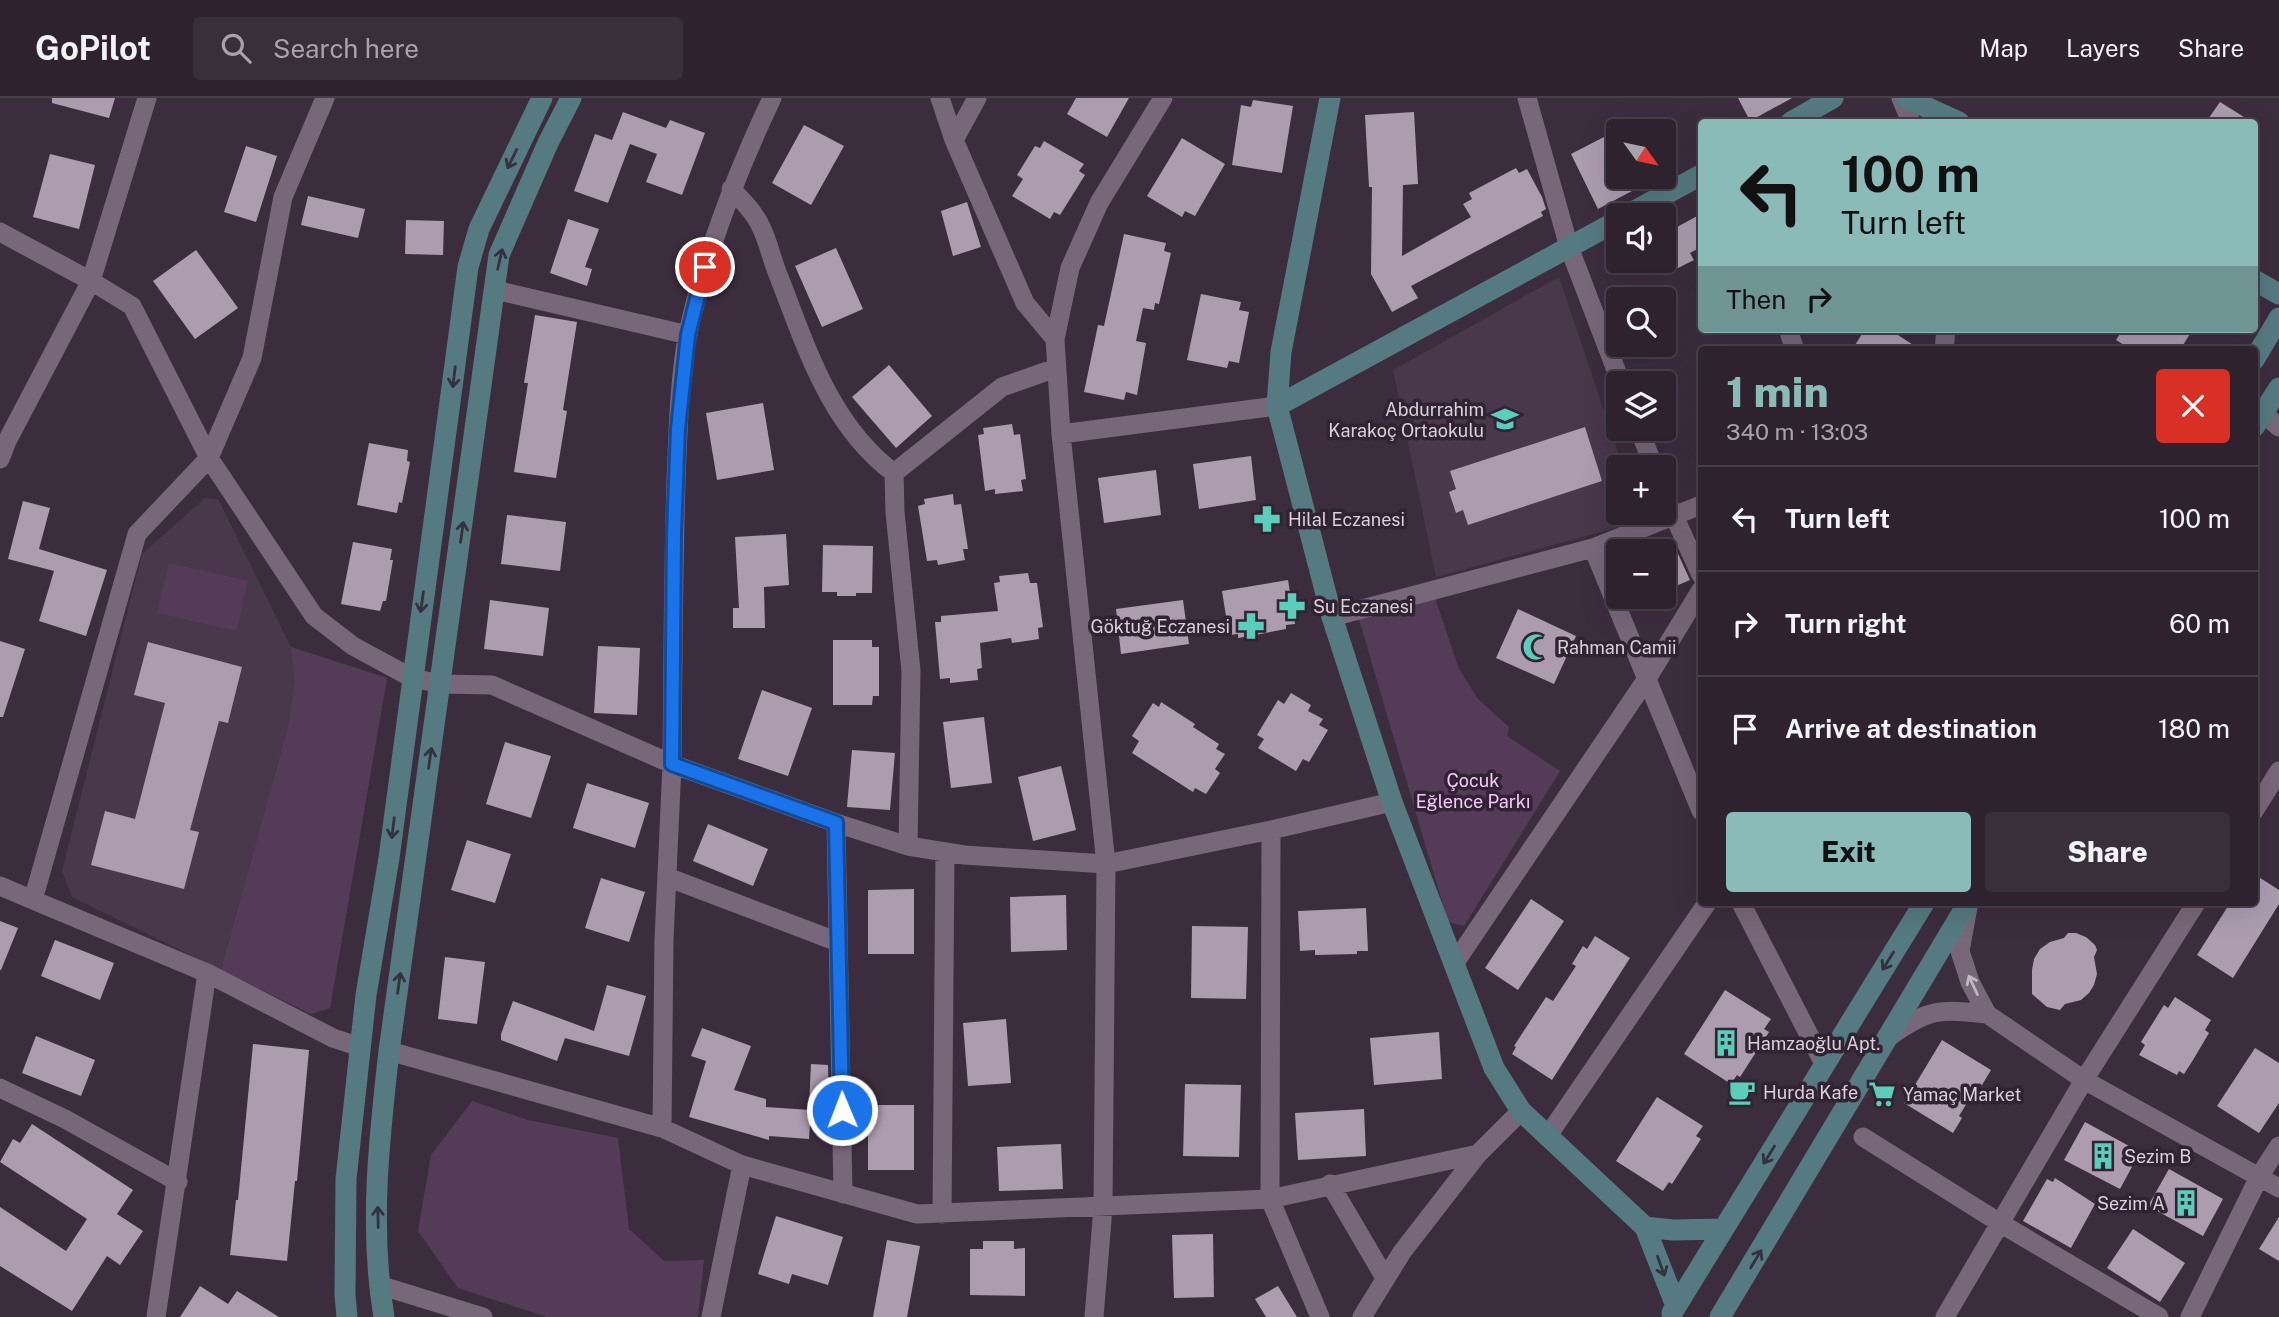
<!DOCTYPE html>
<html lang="en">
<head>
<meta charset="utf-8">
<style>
	:root { --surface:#2d222e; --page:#392f3a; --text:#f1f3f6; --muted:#a7a4aa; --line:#483f4a; --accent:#8bbbb9 }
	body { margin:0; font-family:"Public Sans",sans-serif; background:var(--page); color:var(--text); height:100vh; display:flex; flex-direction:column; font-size:26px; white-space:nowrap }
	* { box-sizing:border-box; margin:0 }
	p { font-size:23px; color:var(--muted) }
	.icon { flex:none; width:38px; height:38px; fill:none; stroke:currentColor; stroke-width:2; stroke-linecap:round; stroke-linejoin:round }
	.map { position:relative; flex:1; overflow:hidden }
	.side { position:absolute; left:1698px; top:248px; width:560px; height:560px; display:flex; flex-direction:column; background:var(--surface); border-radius:7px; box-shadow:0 7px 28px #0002,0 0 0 2px var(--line) }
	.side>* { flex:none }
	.top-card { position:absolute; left:1698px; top:21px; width:560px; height:214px; border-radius:7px; box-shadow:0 7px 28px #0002,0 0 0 2px var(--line); background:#8bbbb9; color:#111; overflow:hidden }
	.needle { width:46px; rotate:123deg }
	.tools { position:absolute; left:1606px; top:21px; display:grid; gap:14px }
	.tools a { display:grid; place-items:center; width:70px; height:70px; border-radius:7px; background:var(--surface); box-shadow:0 7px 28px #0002,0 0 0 2px var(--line); font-size:35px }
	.pin { position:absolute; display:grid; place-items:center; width:60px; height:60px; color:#fff; margin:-30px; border:4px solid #fff; border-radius:50%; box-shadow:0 2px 7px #0007 }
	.me { position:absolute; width:77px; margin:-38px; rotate:359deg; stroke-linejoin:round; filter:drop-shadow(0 0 5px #0008) }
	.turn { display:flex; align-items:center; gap:24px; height:147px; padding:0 28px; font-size:32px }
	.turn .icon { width:91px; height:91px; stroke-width:2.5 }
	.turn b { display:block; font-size:49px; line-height:60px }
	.then { display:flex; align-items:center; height:66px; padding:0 28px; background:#0003; gap:14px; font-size:26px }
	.round { display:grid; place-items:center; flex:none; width:74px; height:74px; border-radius:7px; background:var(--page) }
	.overview { display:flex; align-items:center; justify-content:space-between; height:119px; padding:0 28px }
	h1 { font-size:42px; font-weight:800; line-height:52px; color:var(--accent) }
	.primary-button { display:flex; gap:14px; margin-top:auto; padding:14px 28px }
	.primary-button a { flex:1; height:80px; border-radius:7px; background:var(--accent); color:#111; font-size:28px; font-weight:800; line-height:80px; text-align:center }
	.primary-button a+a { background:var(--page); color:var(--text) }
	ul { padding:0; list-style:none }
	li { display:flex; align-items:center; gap:21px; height:105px; padding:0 28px; border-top:2px solid var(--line) }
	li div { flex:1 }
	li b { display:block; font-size:26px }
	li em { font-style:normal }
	header { display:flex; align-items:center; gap:42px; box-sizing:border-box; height:98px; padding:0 35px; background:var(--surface); border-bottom:2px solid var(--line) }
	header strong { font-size:33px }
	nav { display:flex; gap:38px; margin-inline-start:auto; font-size:24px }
	.search { width:490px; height:63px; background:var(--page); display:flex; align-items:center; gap:18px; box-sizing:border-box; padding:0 24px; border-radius:7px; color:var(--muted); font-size:26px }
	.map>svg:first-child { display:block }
</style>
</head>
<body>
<header>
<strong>GoPilot</strong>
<div class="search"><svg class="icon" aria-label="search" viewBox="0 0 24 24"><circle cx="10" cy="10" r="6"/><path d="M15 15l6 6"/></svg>Search here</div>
<nav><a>Map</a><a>Layers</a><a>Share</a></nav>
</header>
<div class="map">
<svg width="2279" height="1219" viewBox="0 0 2279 1219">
	<rect width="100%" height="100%" fill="#3c2d3e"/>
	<path fill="#49374c" d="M1559 179 1623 369H1619V415H1638L1641 423 1436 479 1393 272Z
		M205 400 218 401 291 549 387 580 330 910 311 916 72 799 62 773 142 456Z"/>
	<path fill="#543c58" d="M169 465 248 483 237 533 157 515Z
		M1435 500 1459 571 1478 601 1509 629 1507 638 1560 673 1464 828 1448 824 1358 518Z
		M291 549 387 580 330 910 311 916 221 872 288 630 295 584Z
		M472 1003 528 1022 618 1040 629 1131 664 1163 704 1162 698 1219H547L458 1190 418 1133 431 1057Z"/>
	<path fill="#ad9cb0" d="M52 0H115L109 20 52 5Z
		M1076 0H1129L1107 39 1067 16Z
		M1738 0H1792L1750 23Z
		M1253 2 1293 8 1282 75 1232 67 1241 7 1251 9Z
		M2220 4 2252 24H2206Z
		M623 14 666 30 670 22 705 35 682 97 646 84 657 56 630 46 608 105 574 93 595 36 612 42Z
		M1414 14 1418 86 1403 87 1402 158 1471 119 1463 106 1472 101 1469 95 1516 70 1519 75 1527 71 1542 99 1546 111 1541 114 1543 118 1411 188 1418 200 1392 214 1371 176 1372 89H1369L1365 17Z
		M804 27 844 48 811 107 772 85Z
		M1604 39 1608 46 1619 41V79H1624L1632 93 1598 111 1571 56Z
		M1182 40 1225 66 1195 118 1185 113 1182 119 1147 98Z
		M1044 43 1084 66 1079 73 1085 77 1060 117 1054 114 1050 121 1012 98 1023 81 1017 77 1035 48 1040 50Z
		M246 48 277 58 256 124 224 114Z
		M50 56 95 67 79 131 33 119Z
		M308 98 365 111 358 140 301 127Z
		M967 104 981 149 953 158 941 113Z
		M1701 116V149L1690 155 1694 162 1672 173 1664 158V136Z
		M568 121 599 131 585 169 592 171 587 188 550 175Z
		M406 122 444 123 443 157 405 156Z
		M1124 136 1166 145 1164 153 1171 155 1159 206 1155 205 1154 212 1143 210 1136 243 1146 245 1137 297 1126 294 1124 302 1084 294 1098 227 1104 228Z
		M836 150 863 211 822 229 795 168Z
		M196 152 238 210 195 241 153 183Z
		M1201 196 1241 204 1239 212 1249 214 1239 265 1229 263 1227 270 1187 262Z
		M535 217 577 224 563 312 567 313 556 380 514 374 528 285H524Z
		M1865 231H1902L1898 237 1921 252H1852Z
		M2123 231H2193L2180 252H2132L2116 242Z
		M889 267 932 318 896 350 852 299Z
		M763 305 774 372 717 382 706 315Z
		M1012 326 1014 337 1020 336 1026 381 1021 382 1023 393 995 396V391L985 393 978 337 984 336 983 330Z
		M1585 329 1602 383 1468 427 1463 412 1456 415 1449 394 1456 391 1450 373Z
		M369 345 408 352 407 363 410 364 402 405 399 404 397 415 357 407Z
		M1251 358 1256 402 1199 411 1193 366Z
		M1156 372 1161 417 1104 425 1098 380Z
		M953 396 954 407 961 406 968 451H963L965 462 938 467 937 462 927 463 918 408 925 406 924 401Z
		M23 403 50 410 39 451 107 472 86 538 39 523 54 473 8 461Z
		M507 417 566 424 560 473 501 466Z
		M786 436 789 487 764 489 765 530H733V510H739L735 439Z
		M353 444 392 451 390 462H393L386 503H383L380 513 341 506Z
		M823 447 873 448 872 495H856V498H837V494H822Z
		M1674 447 1690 482 1664 493V452Z
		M1028 475 1030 485H1037L1043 529 1038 530 1039 541 1012 545 1011 540 980 545 982 570 977 571 978 582 950 585V580L940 581 935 524H941V518L998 513 994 485 1000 484 999 478Z
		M1288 482 1295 526 1286 527V531L1255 537 1238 540V536L1229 537 1222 493Z
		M490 502 549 510 543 558 484 551Z
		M1183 502 1189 546 1121 556 1116 511Z
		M1518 511 1576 538 1554 586 1496 560Z
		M833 542H872V549H879V598H873L872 607H833Z
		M0 543 25 551 3 619H0Z
		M148 544 242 569 228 625 219 623 190 732 199 734 184 791 91 767 105 713 135 721 165 605 134 597Z
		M598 548 640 550 637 617 594 615Z
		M762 592 812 610 788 678 738 661Z
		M1291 595 1311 607 1308 613 1323 621 1319 627 1328 632 1309 664 1303 661 1296 673 1258 650 1264 641 1257 637 1278 602 1284 606Z
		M1161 604 1195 626 1193 629 1219 646 1216 651 1225 656 1215 671 1220 675 1206 696 1195 690 1193 694 1132 655 1139 643 1132 638 1153 605 1159 609Z
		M984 619 992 685 951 690 943 624Z
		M505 644 551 658 531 720 486 706Z
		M852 652 895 655 890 712 847 709Z
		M1061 668 1076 732 1033 743 1018 679Z
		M587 685 649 705 635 750 573 730Z
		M708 726 768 751 753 788 693 763Z
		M467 742 511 756 495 805 451 792Z
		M2254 776 2279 792V806L2233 880 2197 857 2230 805H2254Z
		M601 780 645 794 629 844 585 830Z
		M914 791V856H868V792Z
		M1066 797 1067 852 1011 854 1010 799Z
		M1531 801 1564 823 1518 892 1485 870Z
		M1366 810 1368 853H1357V856L1315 857V852L1300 853 1298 813Z
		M0 823 18 830 1 872H0Z
		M1192 828 1248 829 1246 901 1191 900Z
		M2068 835H2076L2086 839 2095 847 2097 852 2094 859 2097 876 2094 887 2089 895 2081 902 2065 906 2060 912 2047 909 2032 896V872L2034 861 2040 851 2050 844 2064 840Z
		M1595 838 1630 860 1552 982 1512 956 1516 949 1514 948 1546 899 1553 903 1576 868 1572 866 1583 848 1587 851Z
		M55 842 114 865 100 902 41 878Z
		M445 859 485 864 477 926 438 921Z
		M607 887 646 898 629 958 565 940 557 963 501 942V936L513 903 594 933Z
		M1725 892 1771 921 1764 931 1769 934 1740 979 1737 977 1731 986 1684 956Z
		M2175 899 2211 922 2205 932 2209 935 2193 962 2184 976 2179 973 2177 977 2139 957 2145 947 2141 944 2164 907 2168 910Z
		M1006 921 1011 985 968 988 963 925Z
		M702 930 751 948 734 992 766 1001V1009L811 1012 809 1041 769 1038V1042L689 1019 706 963 691 958Z
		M1439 934 1442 981 1374 987 1370 940Z
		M36 938 95 962 81 998 22 975Z
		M1942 942 1991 972 1982 987 1979 985 1959 1018 1962 1020 1953 1035 1904 1005Z
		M253 946 309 952 297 1083H295L287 1163 230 1157 236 1102H238Z
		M2255 950 2279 965V1005L2259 1035 2217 1008Z
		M811 966 828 967 829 1007H809Z
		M1185 986 1241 987 1239 1059 1183 1058Z
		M1657 999 1703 1028 1696 1038 1701 1041 1672 1086 1669 1084 1663 1093 1616 1063Z
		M868 1007H914V1072H868Z
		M1364 1011 1366 1058 1298 1062 1295 1015Z
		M2085 1024 2140 1054 2120 1091 2064 1062Z
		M32 1026 133 1092 117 1116 143 1133 120 1167 107 1158 72 1213 0 1168V1109L66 1153 87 1121 0 1064 13 1041 20 1045Z
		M1061 1046 1063 1091 999 1093 997 1049Z
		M2169 1071 2223 1101 2203 1138 2148 1108Z
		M2055 1080 2095 1106 2071 1150 2023 1123 2047 1081 2053 1084Z
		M776 1118 843 1139 828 1187 792 1176 789 1186 758 1176Z
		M2279 1119V1163L2259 1151Z
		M2133 1131 2185 1165 2160 1204 2107 1170Z
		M1213 1136 1214 1199 1174 1200 1172 1137Z
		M887 1142 920 1148 907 1219H873Z
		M983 1143H1014V1151L1025 1150V1198L970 1197V1151H983Z
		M200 1188 228 1206 237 1193 279 1219H180Z
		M1278 1188 1297 1219H1266L1255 1201Z"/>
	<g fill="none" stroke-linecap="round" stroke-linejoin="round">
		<path stroke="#78677a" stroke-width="19" d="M325 0 283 99 252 260 209 360 314 518 353 548 412 580 441 586 492 587 672 666C673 572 673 477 676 383 678 337 679 280 688 235 706 153 736 76 772 0
			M940 0 954 42 1025 205 1055 241
			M1527 0 1569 149 1621 285
			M1901 0 1911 24
			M954 42 977 0
			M731 91C742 102 755 115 761 129 769 145 772 163 779 179 807 251 830 327 894 375
			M0 134 91 183 132 208 209 360 137 436 33 802 207 875 156 1219
			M495 192 688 237
			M1788 231 1795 252
			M1944 252 1946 231
			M2263 315 2279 329
			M1639 331 1654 369
			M1061 336 1277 308
			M0 361 7 343 91 183 147 0
			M1664 396 1701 477
			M1593 450 1701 713
			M1332 519 1593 450 1701 407
			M2254 713 2279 673
			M836 725 843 1096
			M1271 732 1270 1101 1320 1219
			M908 748 911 573 895 414 894 375 1002 289 1056 270
			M667 779 838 844
			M0 788 33 802
			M1741 805 1824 966
			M1454 866 1648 579 1701 492
			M207 875 333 940 360 949
			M1987 916 2084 982 2279 1090
			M1889 939C1929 910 1940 911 1987 916L1970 884 1960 853 1968 809
			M389 953 662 1030 742 1067 917 1116 1270 1101 1478 1056 1521 1013
			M0 990 65 1021 178 1084
			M662 1030 664 842 672 666 836 725 908 748 964 757 1106 766 1061 336 1055 241 1070 170 1099 105 1163 0
			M1547 1039 1707 805
			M1863 1039 2000 1125 2159 1219
			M1330 1086 1385 1180
			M942 1116 945 754
			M379 1187 483 1219
			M711 1219 742 1067
			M1094 1219 1103 1110 1106 766 1271 732 1392 704
			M1362 1219 1402 1154 1478 1056
			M1945 1219 2084 982 2196 805
			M2190 1219 2259 1079 2279 1048"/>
		<path stroke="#557a81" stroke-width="21" d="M1906 0 1959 24
			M1791 24 1833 0
			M1627 117 1701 77
			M1619 122 1277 308 1332 519 1392 704 1494 970 1521 1013 1645 1129 1676 1208
			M2254 182 2279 196
			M2254 262 2279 220
			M1277 308 1281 254 1330 0
			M2254 329 2279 290
			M1645 1129 1673 1132 1723 1131
			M1672 1215 1924 805
			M347 1219 345 1197 346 1081 366 897 389 760 468 169 479 131 542 0
			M384 1219C369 1131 379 1041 389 953L499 157 548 45 571 0
			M1720 1219 1968 805"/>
	</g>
	<defs><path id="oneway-shaft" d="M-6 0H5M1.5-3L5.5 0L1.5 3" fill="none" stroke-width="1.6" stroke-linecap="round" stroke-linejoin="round" transform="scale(1.75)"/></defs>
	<g stroke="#36303f">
		<use href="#oneway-shaft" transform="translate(512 61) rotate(116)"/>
		<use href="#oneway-shaft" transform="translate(500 161) rotate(-77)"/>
		<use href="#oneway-shaft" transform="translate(454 279) rotate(97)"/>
		<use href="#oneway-shaft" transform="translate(462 434) rotate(-82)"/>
		<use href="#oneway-shaft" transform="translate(422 504) rotate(98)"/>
		<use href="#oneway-shaft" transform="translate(430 660) rotate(-82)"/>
		<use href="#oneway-shaft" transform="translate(393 730) rotate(97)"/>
		<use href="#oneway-shaft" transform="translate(1888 863) rotate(122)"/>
		<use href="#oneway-shaft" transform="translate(399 885) rotate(-82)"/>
		<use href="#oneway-shaft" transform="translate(1769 1057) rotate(122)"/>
		<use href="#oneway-shaft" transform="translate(378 1119) rotate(-91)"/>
		<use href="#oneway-shaft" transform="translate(1756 1161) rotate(-59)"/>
		<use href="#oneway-shaft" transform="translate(1661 1168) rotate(70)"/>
	</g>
	<use stroke="#c1b6c2" href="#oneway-shaft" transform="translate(1973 887) rotate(-115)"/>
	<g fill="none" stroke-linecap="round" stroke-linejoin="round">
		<defs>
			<path id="route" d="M705 169 688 237 678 331 674 436 672 666 836 725 842 1012"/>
		</defs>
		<use href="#route" stroke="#114b97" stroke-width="18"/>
		<use href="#route" stroke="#1a73e8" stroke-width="12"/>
	</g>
	<defs>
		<symbol id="school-bare" viewBox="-9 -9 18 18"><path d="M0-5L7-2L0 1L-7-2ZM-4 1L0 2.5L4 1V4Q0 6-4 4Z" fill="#5bcebb" stroke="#312333" stroke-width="2.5" paint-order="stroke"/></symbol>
		<symbol id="pharmacy-bare" viewBox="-9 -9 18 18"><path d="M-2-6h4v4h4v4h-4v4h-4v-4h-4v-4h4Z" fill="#5bcebb" stroke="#312333" stroke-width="2.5" paint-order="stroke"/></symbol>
		<symbol id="mosque-bare" viewBox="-9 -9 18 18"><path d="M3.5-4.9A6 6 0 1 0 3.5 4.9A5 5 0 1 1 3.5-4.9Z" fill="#5bcebb" stroke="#312333" stroke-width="2.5" paint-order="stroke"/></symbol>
		<symbol id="building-bare" viewBox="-9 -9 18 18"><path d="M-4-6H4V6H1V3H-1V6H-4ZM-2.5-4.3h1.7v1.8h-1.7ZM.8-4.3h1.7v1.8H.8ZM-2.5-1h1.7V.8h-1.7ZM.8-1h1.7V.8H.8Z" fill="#5bcebb" stroke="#312333" stroke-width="2.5" paint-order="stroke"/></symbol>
		<symbol id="cafe-bare" viewBox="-9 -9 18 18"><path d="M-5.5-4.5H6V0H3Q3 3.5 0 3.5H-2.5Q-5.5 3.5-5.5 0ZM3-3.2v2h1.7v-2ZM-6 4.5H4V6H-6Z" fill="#5bcebb" stroke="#312333" stroke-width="2.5" paint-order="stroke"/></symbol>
		<symbol id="supermarket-bare" viewBox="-9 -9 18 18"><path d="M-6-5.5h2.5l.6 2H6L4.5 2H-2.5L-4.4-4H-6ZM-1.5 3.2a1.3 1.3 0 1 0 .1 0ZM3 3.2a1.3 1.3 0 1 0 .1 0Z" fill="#5bcebb" stroke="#312333" stroke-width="2.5" paint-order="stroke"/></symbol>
	</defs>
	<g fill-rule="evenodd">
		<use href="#school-bare" x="1486" y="302" width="38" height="38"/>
		<use href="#pharmacy-bare" x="1248" y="402" width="38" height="38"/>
		<use href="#pharmacy-bare" x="1273" y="489" width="38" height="38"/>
		<use href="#pharmacy-bare" x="1232" y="509" width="38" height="38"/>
		<use href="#mosque-bare" x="1517" y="530" width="38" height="38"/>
		<use href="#building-bare" x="1707" y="926" width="38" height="38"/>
		<use href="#cafe-bare" x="1723" y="975" width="38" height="38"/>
		<use href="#supermarket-bare" x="1863" y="977" width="38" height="38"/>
		<use href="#building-bare" x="2084" y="1039" width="38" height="38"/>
		<use href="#building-bare" x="2167" y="1086" width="38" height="38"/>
	</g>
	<g text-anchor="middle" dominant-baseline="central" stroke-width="7" stroke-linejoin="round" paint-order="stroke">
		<g font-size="18" fill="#d9d0da" stroke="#312333" text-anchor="start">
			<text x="1484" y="311" text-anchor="end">Abdurrahim<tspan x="1484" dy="21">Karakoç Ortaokulu</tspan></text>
			<text x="1288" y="421">Hilal Eczanesi</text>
			<text x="1313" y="508">Su Eczanesi</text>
			<text x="1230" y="528" text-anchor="end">Göktuğ Eczanesi</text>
			<text x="1557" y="549">Rahman Camii</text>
			<text x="1747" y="945">Hamzaoğlu Apt.</text>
			<text x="1763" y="994">Hurda Kafe</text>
			<text x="1903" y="996">Yamaç Market</text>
			<text x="2124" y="1058">Sezim B</text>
			<text x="2165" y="1105" text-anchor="end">Sezim A</text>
		</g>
		<g font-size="18" fill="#f6c8fc" stroke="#312333">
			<text x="1473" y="682">Çocuk<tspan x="1473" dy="21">Eğlence Parkı</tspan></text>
		</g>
	</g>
</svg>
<div class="tools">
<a><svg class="needle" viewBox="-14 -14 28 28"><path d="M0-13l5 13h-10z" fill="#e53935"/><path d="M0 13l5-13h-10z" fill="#a7a4aa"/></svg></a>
<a><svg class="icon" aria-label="sound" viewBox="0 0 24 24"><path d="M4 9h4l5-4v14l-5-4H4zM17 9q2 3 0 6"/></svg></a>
<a><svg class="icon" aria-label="search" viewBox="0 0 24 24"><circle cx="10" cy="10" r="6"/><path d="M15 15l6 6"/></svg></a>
<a><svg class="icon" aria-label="layers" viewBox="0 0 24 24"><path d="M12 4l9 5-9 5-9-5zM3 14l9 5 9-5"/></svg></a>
<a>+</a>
<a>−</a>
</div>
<div class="pin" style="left:705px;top:169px;background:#d93025"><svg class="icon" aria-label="arrive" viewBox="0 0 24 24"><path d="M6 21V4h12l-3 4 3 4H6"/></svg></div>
<svg class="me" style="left:842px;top:1012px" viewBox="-20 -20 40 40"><circle r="17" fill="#1a73e8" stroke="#fff" stroke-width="3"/><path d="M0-11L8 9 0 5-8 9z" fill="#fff"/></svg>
<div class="top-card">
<div class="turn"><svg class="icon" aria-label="left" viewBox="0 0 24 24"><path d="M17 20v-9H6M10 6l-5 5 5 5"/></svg><div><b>100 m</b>Turn left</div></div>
<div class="then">Then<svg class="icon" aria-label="right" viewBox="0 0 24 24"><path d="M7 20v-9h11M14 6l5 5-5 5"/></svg></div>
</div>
<section class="side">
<div class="overview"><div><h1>1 min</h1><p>340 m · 13:03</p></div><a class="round" style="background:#d93025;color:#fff"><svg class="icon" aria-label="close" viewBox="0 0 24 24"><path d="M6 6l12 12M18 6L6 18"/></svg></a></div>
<ul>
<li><svg class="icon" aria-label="left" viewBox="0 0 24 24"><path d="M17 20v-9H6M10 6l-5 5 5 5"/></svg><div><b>Turn left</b></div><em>100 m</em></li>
<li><svg class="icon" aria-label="right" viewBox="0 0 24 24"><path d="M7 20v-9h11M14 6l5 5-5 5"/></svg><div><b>Turn right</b></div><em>60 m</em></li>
<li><svg class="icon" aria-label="arrive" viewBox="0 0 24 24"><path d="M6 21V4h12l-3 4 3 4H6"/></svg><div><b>Arrive at destination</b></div><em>180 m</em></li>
</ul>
<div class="primary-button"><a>Exit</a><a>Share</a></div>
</section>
</div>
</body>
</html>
